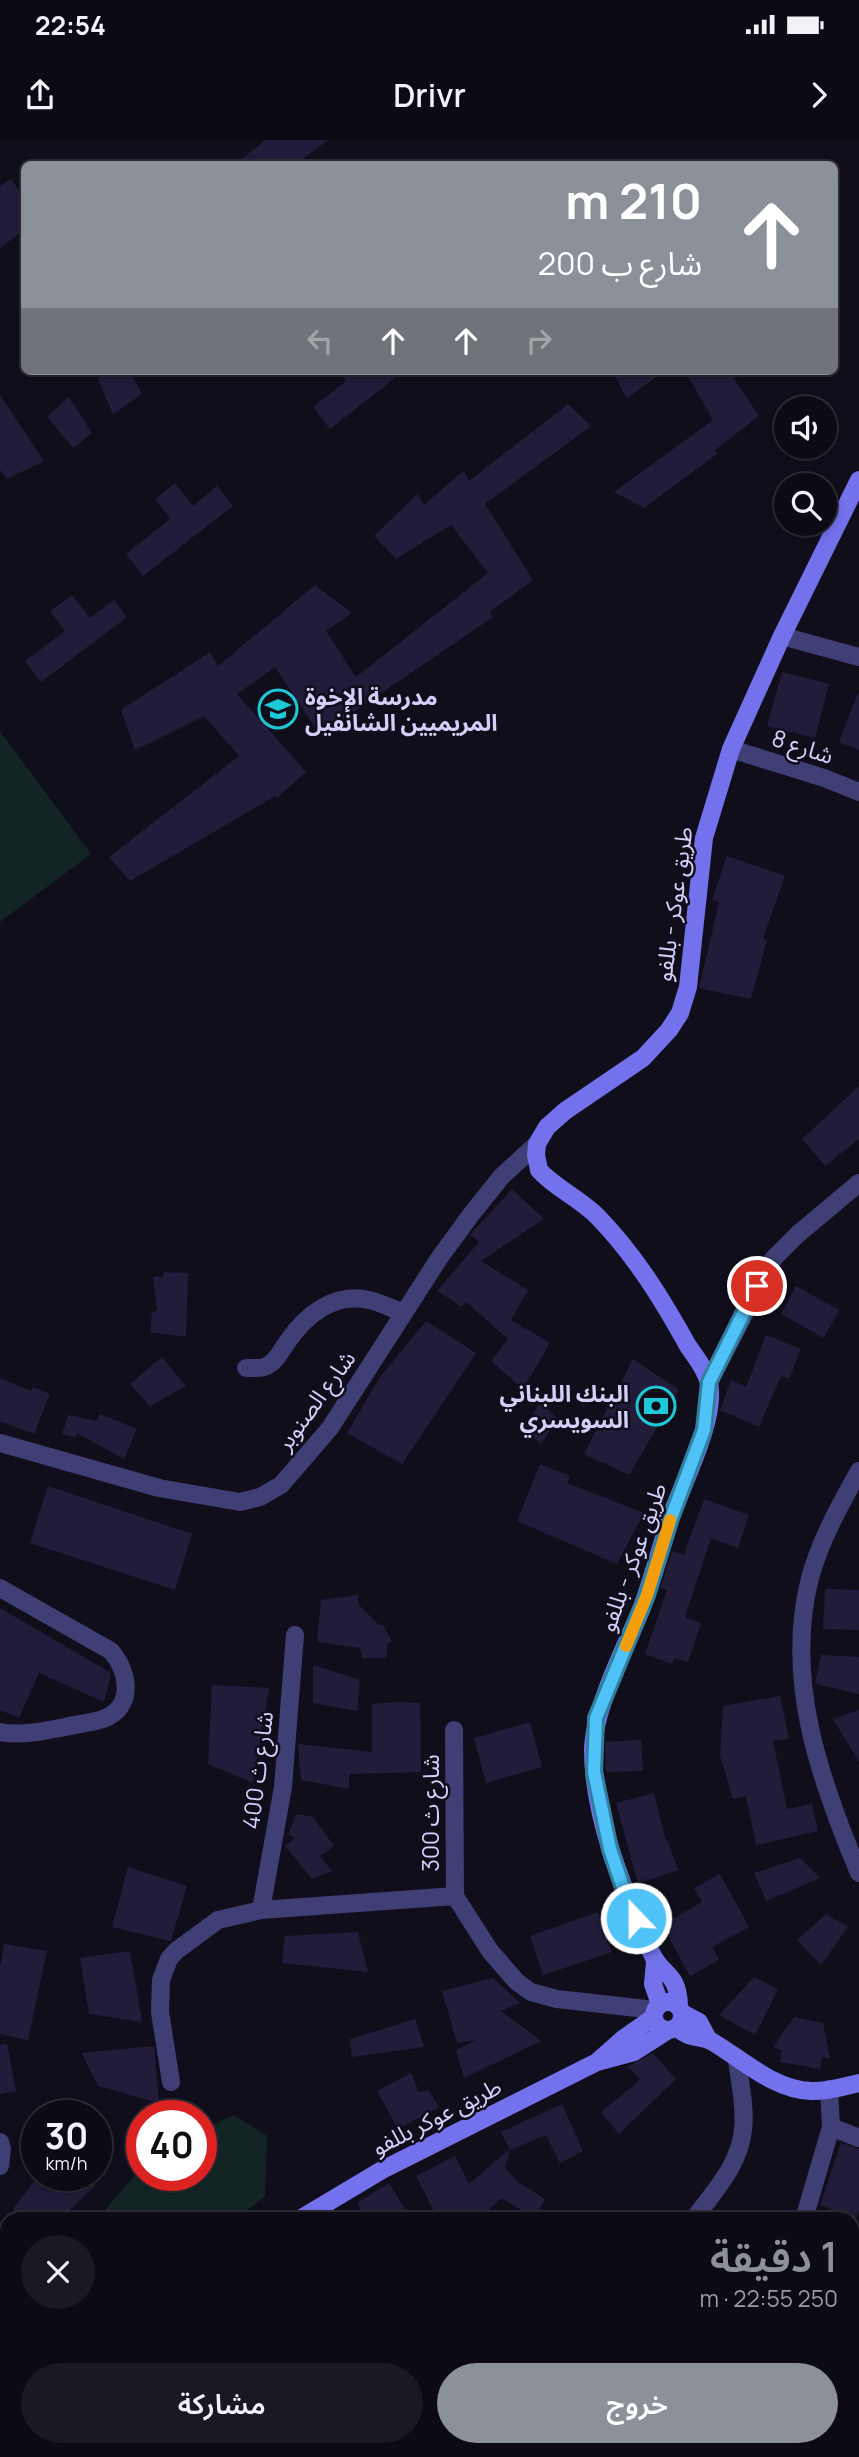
<!DOCTYPE html>
<html lang="ar">
<head>
<meta charset="utf-8">
<style>
	:root { --surface:#0c0a14; --page:#1a1822; --text:#f1f3f6; --muted:#9a9aa0; --line:#2c2b34; --accent:#8c9099 }
	body { margin:0; font-family:Manrope,"Noto Sans Arabic",sans-serif; background:var(--page); color:var(--text); direction:rtl; height:100vh; display:flex; flex-direction:column; font-size:26px; white-space:nowrap }
	* { box-sizing:border-box; margin:0 }
	p { font-size:23px; color:var(--muted) }
	.icon { flex:none; width:38px; height:38px; fill:none; stroke:currentColor; stroke-width:2; stroke-linecap:round; stroke-linejoin:round }
	.map { position:relative; flex:1; overflow:hidden; direction:ltr }
	.panel { position:absolute; left:0px; top:2072px; width:859px; height:245px; display:flex; flex-direction:column; background:var(--surface); border-radius:21px 21px 0 0; box-shadow:0 4px 10px #0003,0 0 0 2px var(--line); direction:rtl }
	.panel>* { flex:none }
	.banner { position:absolute; left:21px; top:21px; width:817px; height:214px; border-radius:10px; box-shadow:0 4px 10px #0003,0 0 0 2px var(--line); direction:rtl; background:#8c9099; color:#fff; overflow:hidden }
	.tools { position:absolute; left:774px; top:256px; display:grid; gap:14px }
	.tools a { display:grid; place-items:center; width:63px; height:63px; border-radius:50%; background:var(--surface); box-shadow:0 4px 10px #0003,0 0 0 2px var(--line); font-size:35px }
	.speed { position:absolute; left:21px; top:1960px; display:flex; gap:14px; font-size:35px; font-weight:700; text-align:center }
	.speed>* { display:grid; place-content:center; width:91px; height:91px; border-radius:50%; background:var(--surface); box-shadow:0 4px 10px #0003,0 0 0 2px var(--line); line-height:1 }
	.speed small { font-size:18px; font-weight:400 }
	.speed .limit { border:10px solid #d22; background:#fff; color:#111 }
	.pin { position:absolute; display:grid; place-items:center; width:60px; height:60px; color:#fff; margin:-30px; border:4px solid #fff; border-radius:50%; box-shadow:0 2px 7px #0007 }
	.me { position:absolute; width:77px; margin:-38px; rotate:338deg; stroke-linejoin:round; filter:drop-shadow(0 0 5px #0008) }
	.turn { display:flex; align-items:center; gap:24px; height:147px; padding:0 21px; font-size:32px }
	.turn .icon { width:91px; height:91px; stroke-width:2.5 }
	.turn b { display:block; font-size:49px; line-height:60px }
	.lanes { display:flex; align-items:center; height:66px; padding:0 21px; background:#0003; justify-content:center; gap:35px; direction:ltr }
	.lanes .off { opacity:.35 }
	.round { display:grid; place-items:center; flex:none; width:74px; height:74px; border-radius:37px; background:var(--page) }
	.head { display:flex; align-items:center; justify-content:space-between; height:119px; padding:0 21px }
	h1 { font-size:42px; font-weight:600; line-height:52px; color:var(--accent) }
	.action { display:flex; gap:14px; margin-top:auto; padding:14px 21px }
	.action a { flex:1; height:80px; border-radius:42px; background:var(--accent); color:#fff; font-size:28px; font-weight:600; line-height:80px; text-align:center }
	.action a+a { background:var(--page); color:var(--text) }
	.status { display:flex; justify-content:space-between; align-items:center; height:49px; padding:0 35px; background:var(--surface); direction:ltr }
	.status svg { height:19px; fill:currentColor }
	header { display:flex; justify-content:space-between; align-items:center; height:91px; padding:0 21px; background:var(--surface); font-size:32px; font-weight:600 }
	.map>svg:first-child { display:block }
</style>
</head>
<body>
<div class="status"><b>22:54</b><svg viewBox="0 0 49 12"><path d="M0 12V9h3v3zM5 12V6h3v6zM10 12V3h3v9zM15 12V0h3v12zM26 1h20v11H26zM47 4h2v5h-2z"/></svg></div>
<header><svg class="icon" aria-label="forward" viewBox="0 0 24 24"><path d="M9 5l7 7-7 7"/></svg>Drivr<svg class="icon" aria-label="share" viewBox="0 0 24 24"><path d="M12 15V3M7 8l5-5 5 5M5 13v7h14v-7"/></svg></header>
<div class="map">
<svg width="859" height="2317" viewBox="0 0 859 2317">
	<rect width="100%" height="100%" fill="#100e1b"/>
	<path fill="#122524" d="M0 591 91 714 0 782Z
		M234 1975 267 1996 265 2057 235 2079H97L142 2027V2035H201V1990Z
		M7 2175V2279L0 2284V2179Z"/>
	<path fill="#221c3a" d="M266 0H328L296 24H235Z
		M11 39 24 57V90L0 108V46Z
		M110 231H130L142 254 113 274 98 239Z
		M338 231H404L330 289 313 267 346 241Z
		M612 231H665L627 258Z
		M685 231H729L759 276 715 310 717 314 644 368 614 352 713 280Z
		M0 255 44 321 7 339 0 330Z
		M69 257 92 293 73 308 47 277Z
		M568 264 591 286 485 364 533 440 490 472 493 477 320 595 275 527 237 554 306 632 277 658 275 656 130 741 109 717 239 616 204 576 135 610 121 570 210 512 218 526 315 445 352 473 326 491 356 537 488 433 451 385 396 419 374 396 417 354 424 365 463 331 469 341Z
		M175 343 193 366 217 346 233 366 143 436 126 414 170 379 155 359Z
		M72 455 90 478 114 460 127 477 41 542 25 521 65 491 50 471Z
		M782 532 829 544 815 598 767 586Z
		M858 553 859 554V610L839 602Z
		M727 716 785 736 763 798 767 800 751 859 699 848 719 762 712 760Z
		M859 946V999L825 1026 802 999Z
		M512 1049 544 1079 481 1121 528 1150 511 1180 550 1203 523 1249 491 1221 508 1199 466 1162 462 1167 437 1151 479 1102 470 1095 476 1088Z
		M164 1132 188 1133 186 1197 150 1192 152 1173 157 1170 153 1137H163Z
		M796 1146 839 1170 824 1198 781 1174Z
		M426 1181 476 1213 402 1324 347 1293 380 1237Z
		M766 1195 801 1209 789 1239 781 1236 759 1287 720 1270 731 1240 746 1247Z
		M162 1217 186 1246 150 1266 130 1244Z
		M633 1219 679 1250 629 1335 584 1314Z
		M0 1238 31 1251 33 1247 50 1254 34 1294 0 1281Z
		M541 1261 557 1279 541 1304 524 1288Z
		M100 1274 137 1289 124 1319 77 1293 76 1297 62 1294 68 1275 97 1281Z
		M540 1324 570 1336 567 1343 644 1373 617 1424 517 1381Z
		M48 1346 192 1394 175 1450 30 1403Z
		M704 1359 749 1375 738 1408 711 1398 685 1477 701 1483 688 1522 674 1518 672 1524 645 1514 667 1450 660 1448 672 1411 684 1415Z
		M825 1449 859 1450V1490L823 1489Z
		M358 1455V1464L379 1485H383L392 1501 387 1505V1518H362L360 1508 317 1502 321 1460Z
		M0 1468 111 1533 104 1562 39 1533 19 1578 0 1570Z
		M821 1515 859 1517V1554L815 1544Z
		M313 1525 360 1540 357 1571 313 1563Z
		M212 1545 269 1548 253 1643 208 1624Z
		M780 1556 789 1599 773 1601 787 1669 812 1664 818 1691 756 1705 746 1656 733 1659 720 1616 723 1566Z
		M394 1562 420 1563 421 1632 349 1634V1649L301 1640 298 1604 372 1612V1564Z
		M859 1570V1622L833 1579Z
		M530 1582 542 1627 486 1643 474 1598Z
		M641 1600 643 1631 606 1632 605 1602Z
		M654 1653 666 1701H668L678 1730 638 1744 616 1663Z
		M297 1674 313 1677 334 1706 320 1716 332 1731 312 1739 285 1706 295 1698 288 1694Z
		M800 1718 820 1738 766 1761 754 1733Z
		M128 1727 187 1746 171 1801 112 1787Z
		M720 1734 749 1787 712 1807 719 1820 690 1836 662 1785 702 1762 694 1748Z
		M598 1772 612 1812 543 1835 530 1796Z
		M826 1774 848 1787 821 1825 797 1800Z
		M358 1792 368 1832 282 1823 285 1796Z
		M4 1804 47 1811 28 1900 0 1894V1828Z
		M130 1811 142 1882 89 1874 80 1818Z
		M754 1837 778 1849 755 1895 719 1875Z
		M493 1838 520 1863 501 1871 541 1901 464 1938 456 1910 476 1900 457 1903 442 1851Z
		M794 1877 823 1883 830 1918H822L820 1929 780 1922 781 1910 773 1907Z
		M415 1879 424 1907 352 1917 350 1899Z
		M7 1904 16 1951 0 1954V1905Z
		M154 1906 159 1963 98 1946 82 1913Z
		M653 1913 676 1939 619 1994 601 1972 641 1939 627 1927Z
		M411 1933 419 1952 428 1950 439 1967 398 1989 377 1951Z
		M562 1964 583 2011 560 2023 546 1995 510 2010 501 1992Z
		M841 2003 859 2009V2071L856 2079 820 2065Z
		M510 2009 505 2028 518 2042 545 2059 535 2078 501 2058 479 2079H438L416 2036 455 2016 469 2044Z
		M39 2035H89L96 2045 60 2079H26L13 2069Z
		M389 2043 411 2079H367L357 2063Z"/>
	<g fill="none" stroke-linecap="round" stroke-linejoin="round">
		<path stroke="#403f75" stroke-width="18" d="M782 496 859 517
			M731 609 824 638 859 652
			M246 1228C253 1228 261 1229 267 1226 277 1221 281 1210 288 1201 306 1175 334 1152 369 1160 380 1162 392 1169 404 1173
			M709 1242 773 1119 798 1094 859 1043
			M0 1303 159 1348 240 1362 260 1357 281 1345 330 1288 440 1117 473 1072 502 1036 537 1004
			M859 1331C840 1365 820 1401 810 1438 784 1539 820 1640 859 1733
			M0 1448 111 1511C129 1532 135 1567 103 1579 91 1583 78 1584 65 1587 44 1591 22 1596 0 1592
			M454 1590 455 1756 490 1811 517 1842 531 1852 557 1859 655 1870
			M261 1770 283 1647 295 1495
			M171 1942 160 1872 161 1840 169 1819 176 1811 218 1780 261 1770 455 1756
			M831 1987 859 1998
			M0 2002 2 2009 0 2026
			M694 2079C714 2051 740 2025 743 1989 746 1967 739 1941 737 1918
			M804 2079 831 1987 829 1949
			M852 2259H859
			M781 2310V2317
			M467 2317 475 2310
			M704 2317 706 2310"/>
		<path stroke="#7372ec" stroke-width="18" d="M655 1822 653 1844 660 1864
			M654 1876a14 14 0 1 1 28 0a14 14 0 1 1-28 0Z
			M679 1866C678 1831 662 1837 651 1812 624 1752 593 1677 593 1610 594 1568 624 1510 641 1470 652 1440 660 1409 670 1379 682 1345 717 1278 709 1243 706 1230 695 1216 688 1206 662 1159 635 1115 597 1076 579 1058 555 1048 539 1030L536 1015 537 1004 547 987 565 971 643 918 669 890 680 873 688 847 704 698 731 609 782 496 859 340
			M682 1873 699 1882 708 1899
			M677 1888C691 1900 699 1895 711 1901 742 1919 774 1950 811 1951 827 1952 844 1946 859 1943
			M597 1922 624 1898 654 1877
			M300 2079 382 2030 597 1922 634 1912 667 1891
			M3 2317 16 2310"/>
	</g>
	<g fill="none" stroke-linecap="round" stroke-linejoin="round">
		<defs>
			<path id="route" d="M636 1778 626 1756 610 1709 594 1632 596 1578 647 1455 671 1378 704 1290 709 1242 757 1146"/>
		</defs>
		<use href="#route" stroke="#337fa1" stroke-width="18"/>
		<use href="#route" stroke="#4fc3f7" stroke-width="12"/>
		<path stroke="#f59e0b" stroke-width="12" d="M626 1506 647 1455 670 1380"/>
	</g>
	<defs>
		<symbol id="university-ring" viewBox="-11 -11 22 22"><circle r="9.5" fill="#100e1b" stroke="#1dc8d7" stroke-width="1.5"/><path d="M0-5L7-2L0 1L-7-2ZM-4 1L0 2.5L4 1V4Q0 6-4 4Z" fill="#1dc8d7"/></symbol>
		<symbol id="bank-ring" viewBox="-11 -11 22 22"><circle r="9.5" fill="#100e1b" stroke="#1dc8d7" stroke-width="1.5"/><path d="M-6-4H6V4H-6ZM0-2.3a2.3 2.3 0 1 0 0 4.6a2.3 2.3 0 1 0 0-4.6Z" fill="#1dc8d7"/></symbol>
	</defs>
	<g fill-rule="evenodd">
		<use href="#university-ring" x="256" y="547" width="44" height="44"/>
		<use href="#bank-ring" x="634" y="1244" width="44" height="44"/>
	</g>
	<g text-anchor="middle" dominant-baseline="central" stroke-width="5" stroke-linejoin="round" paint-order="stroke">
		<g font-size="23" font-weight="bold" fill="#d3cff9" stroke="#100e1b" text-anchor="start">
			<text x="305" y="556">مدرسة الإخوة<tspan x="305" dy="26">المريميين الشانفيل</tspan></text>
			<text x="629" y="1253" text-anchor="end">البنك اللبناني<tspan x="629" dy="26">السويسري</tspan></text>
		</g>
		<g font-size="23" fill="#d3cff9" stroke="#100e1b">
			<text transform="translate(803 606) rotate(18)">شارع 8</text>
			<text transform="translate(673 764) rotate(-82)">طريق عوكر - بللفو</text>
			<text transform="translate(315 1260) rotate(-54)">شارع الصنوبر</text>
			<text transform="translate(632 1417) rotate(-70)">طريق عوكر - بللفو</text>
			<text transform="translate(257 1630) rotate(-83)">شارع ث 400</text>
			<text transform="translate(430 1673) rotate(-90)">شارع ث 300</text>
			<text transform="translate(436 1976) rotate(-27)">طريق عوكر بللفو</text>
		</g>
	</g>
</svg>
<div class="tools">
<a><svg class="icon" aria-label="sound" viewBox="0 0 24 24"><path d="M4 9h4l5-4v14l-5-4H4zM17 9q2 3 0 6"/></svg></a>
<a><svg class="icon" aria-label="search" viewBox="0 0 24 24"><circle cx="10" cy="10" r="6"/><path d="M15 15l6 6"/></svg></a>
</div>
<div class="speed"><div>30<small>km/h</small></div><div class="limit">40</div></div>
<div class="pin" style="left:757px;top:1146px;background:#d93025"><svg class="icon" aria-label="arrive" viewBox="0 0 24 24"><path d="M6 21V4h12l-3 4 3 4H6"/></svg></div>
<svg class="me" style="left:636px;top:1778px" viewBox="-20 -20 40 40"><circle r="17" fill="#4fc3f7" stroke="#fff" stroke-width="3"/><path d="M0-11L8 9 0 5-8 9z" fill="#fff"/></svg>
<div class="banner">
<div class="turn"><svg class="icon" aria-label="ahead" viewBox="0 0 24 24"><path d="M12 20V5M6 11l6-6 6 6"/></svg><div><b>210 m</b>شارع ب 200</div></div>
<div class="lanes"><svg class="icon off" aria-label="left" viewBox="0 0 24 24"><path d="M17 20v-9H6M10 6l-5 5 5 5"/></svg><svg class="icon" aria-label="ahead" viewBox="0 0 24 24"><path d="M12 20V5M6 11l6-6 6 6"/></svg><svg class="icon" aria-label="ahead" viewBox="0 0 24 24"><path d="M12 20V5M6 11l6-6 6 6"/></svg><svg class="icon off" aria-label="right" viewBox="0 0 24 24"><path d="M7 20v-9h11M14 6l5 5-5 5"/></svg></div>
</div>
<section class="panel">
<div class="head"><div><h1>1 دقيقة</h1><p>250 m · 22:55</p></div><a class="round"><svg class="icon" aria-label="close" viewBox="0 0 24 24"><path d="M6 6l12 12M18 6L6 18"/></svg></a></div>
<div class="action"><a>خروج</a><a>مشاركة</a></div>
</section>
</div>
</body>
</html>
